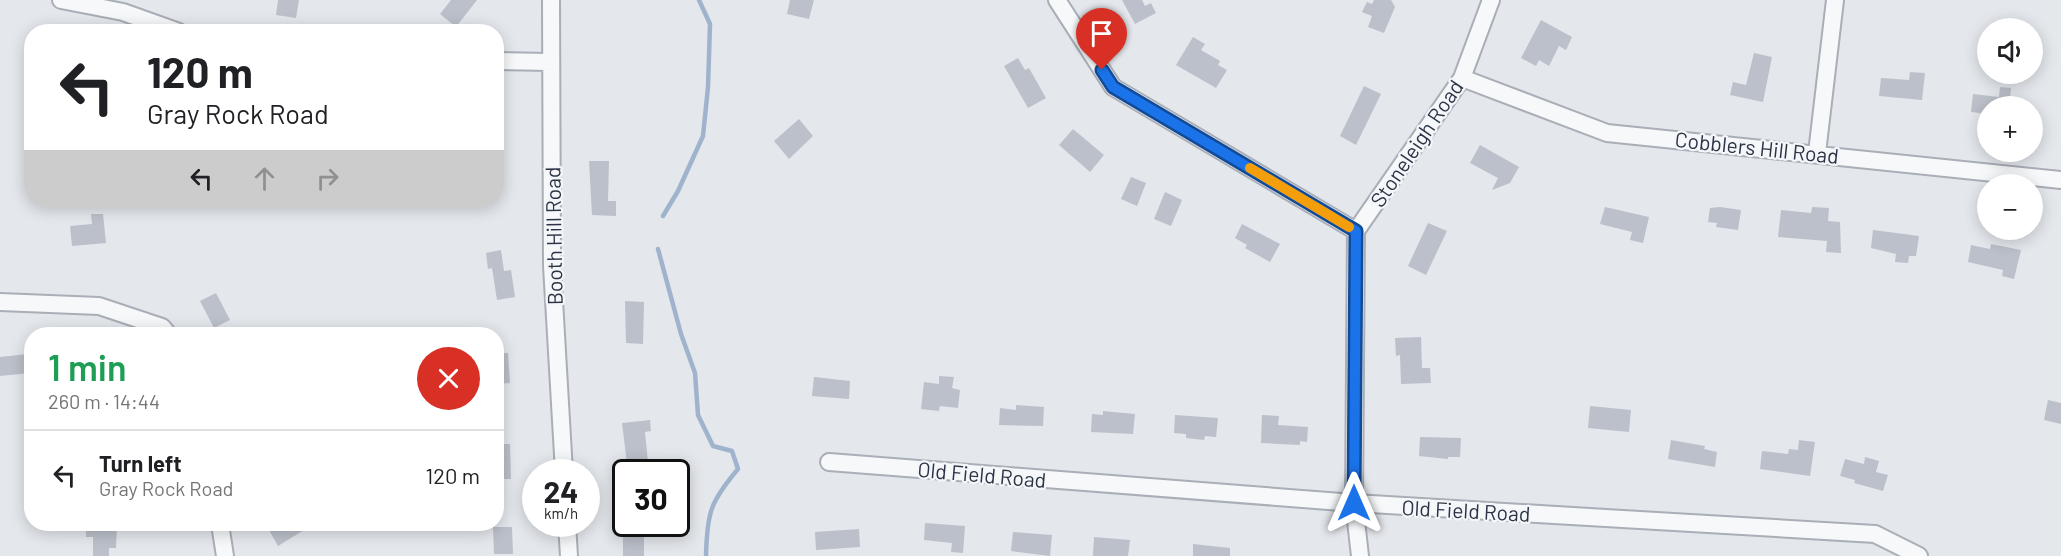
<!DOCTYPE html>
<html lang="en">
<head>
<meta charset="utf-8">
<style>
	:root { --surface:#fff; --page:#f6f6f6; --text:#202124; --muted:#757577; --line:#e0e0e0 }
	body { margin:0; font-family:Barlow,sans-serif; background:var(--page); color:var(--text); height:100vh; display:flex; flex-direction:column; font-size:22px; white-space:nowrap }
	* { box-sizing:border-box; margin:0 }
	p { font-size:20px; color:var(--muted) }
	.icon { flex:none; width:33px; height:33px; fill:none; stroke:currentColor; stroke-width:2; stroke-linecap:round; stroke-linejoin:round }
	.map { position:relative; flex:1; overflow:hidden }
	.sheet { position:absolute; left:24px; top:327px; width:480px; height:204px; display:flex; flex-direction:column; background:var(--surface); border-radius:24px; box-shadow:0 3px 15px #0003 }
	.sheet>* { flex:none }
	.top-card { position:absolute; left:24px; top:24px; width:480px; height:183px; border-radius:24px; box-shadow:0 3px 15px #0003; background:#fff; color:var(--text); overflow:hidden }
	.fabs { position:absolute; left:1977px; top:18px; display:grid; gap:12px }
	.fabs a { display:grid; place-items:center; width:66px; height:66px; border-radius:50%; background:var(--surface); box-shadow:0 3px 15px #0003; font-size:30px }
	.speed { position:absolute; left:522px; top:459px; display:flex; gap:12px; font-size:30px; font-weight:700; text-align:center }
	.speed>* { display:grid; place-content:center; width:78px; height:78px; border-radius:50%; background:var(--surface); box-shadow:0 3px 15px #0003; line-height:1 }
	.speed small { font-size:15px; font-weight:400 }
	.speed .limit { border:3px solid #111; border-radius:9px; background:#fff; color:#111 }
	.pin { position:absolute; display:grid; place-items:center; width:51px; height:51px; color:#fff; margin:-62px -26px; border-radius:50% 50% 50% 0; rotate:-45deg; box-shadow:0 0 6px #0007 }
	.pin .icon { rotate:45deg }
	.me { position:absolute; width:66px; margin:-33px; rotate:0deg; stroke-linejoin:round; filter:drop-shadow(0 0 4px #0008) }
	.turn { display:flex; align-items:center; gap:21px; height:126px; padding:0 24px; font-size:27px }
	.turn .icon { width:78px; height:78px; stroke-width:2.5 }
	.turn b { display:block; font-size:42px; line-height:51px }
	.lanes { display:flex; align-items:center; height:57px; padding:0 24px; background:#0003; justify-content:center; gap:30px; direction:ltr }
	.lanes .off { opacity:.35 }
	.round { display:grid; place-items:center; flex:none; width:63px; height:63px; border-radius:32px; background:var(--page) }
	.summary { display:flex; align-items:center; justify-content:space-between; height:102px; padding:0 24px }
	h1 { font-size:36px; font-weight:600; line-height:45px; color:#1e9e55 }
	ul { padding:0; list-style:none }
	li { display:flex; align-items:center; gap:18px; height:90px; padding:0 24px; border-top:2px solid var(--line) }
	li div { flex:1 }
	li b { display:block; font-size:22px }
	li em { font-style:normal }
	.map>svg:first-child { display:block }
</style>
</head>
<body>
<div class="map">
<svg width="2061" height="556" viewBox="0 0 2061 556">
	<rect width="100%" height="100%" fill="#e4e7ec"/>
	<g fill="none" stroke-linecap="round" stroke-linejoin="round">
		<path stroke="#9fb4cc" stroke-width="4.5" d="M663 216 678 191 703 136 708 87 710 24 699 0
			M658 249 681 334 695 373 698 415 713 446 732 451 738 469C710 502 707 513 706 556"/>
	</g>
	<path fill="#bbc0ca" d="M278 0H299L296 18 276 15Z
		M451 0H477L456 27 440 14Z
		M790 0H814L809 19 787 14Z
		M1122 0H1142L1145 6 1151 3 1156 13 1135 24Z
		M1374 0H1391L1395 7 1384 33 1368 27 1372 16 1362 12 1367 2 1372 4Z
		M1541 20 1572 37 1566 50 1559 46 1549 66 1539 60 1536 66 1521 58Z
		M1193 37 1205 44 1201 50 1220 61 1218 65 1227 70 1216 88 1176 65Z
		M1754 53 1772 57 1763 102 1730 95 1733 82 1746 85Z
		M1018 58 1025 70 1029 68 1046 98 1028 108 1004 66Z
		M1910 72 1925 73 1922 100 1879 96 1881 78 1909 80Z
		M1364 86 1381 94 1356 145 1340 136Z
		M2000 87 2011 88 2010 98H2015L2014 106H1988V114L1971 112 1973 94 1999 97Z
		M799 119 813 136 789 159 774 141Z
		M1073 129 1104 155 1090 172 1059 145Z
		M1480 145 1519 167 1510 183 1492 190 1498 178 1470 163Z
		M589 161H609L608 201H616V216L592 215Z
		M1131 177 1146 183 1137 206 1121 199Z
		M1165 192 1182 200 1171 226 1154 219Z
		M1605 207 1649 217 1643 243 1630 240 1632 232 1600 224Z
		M1720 207 1741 210 1738 230 1716 227 1717 223 1708 222 1710 208Z
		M1812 207 1829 208 1828 221 1840 222 1841 253 1826 252 1827 241 1778 237 1781 210 1811 213Z
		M91 214H103L106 243 72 246 70 226 92 224Z
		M1428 223 1447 231 1426 275 1408 266Z
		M1242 224 1280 244 1270 262 1245 248 1247 245 1235 238Z
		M1873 230 1919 236 1916 256H1909L1908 263 1895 262 1896 254 1871 248Z
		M1991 244 2021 250 2014 279 2002 276 2003 270 1968 262 1971 245 1990 249Z
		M501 250 504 271 511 270 515 297 497 300 492 268 488 269 486 253Z
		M216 293 230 320 214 328 200 301Z
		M625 301 644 302 643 344 626 343Z
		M1421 337 1422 368H1430L1431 383 1401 384 1400 355 1396 356 1395 338Z
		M496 353H508L510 383 496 384Z
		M28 354 30 373 0 376V357Z
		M939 376 954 377 952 388 960 390 958 408 940 406 939 411 921 409 924 382 939 384Z
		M814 377 850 381 849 399 812 396Z
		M2048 400 2061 403V424L2044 420Z
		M1016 405 1044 407 1043 426 999 425 1000 408 1016 410Z
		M1590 406 1631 410 1629 432 1588 428Z
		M1103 411 1135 414 1133 434 1091 432 1092 414 1103 415Z
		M1175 415 1218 418 1216 437 1205 436 1204 440 1186 438V434L1174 433Z
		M1262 415 1279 416 1278 425 1308 427 1307 442 1300 441V445L1261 443Z
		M650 420 651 431 645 432 649 472H628L622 423Z
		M1420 437 1461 438 1460 457H1448V459L1419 456Z
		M1671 440 1705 446 1704 449 1717 452 1715 467 1668 459Z
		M1799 440 1815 442 1810 476 1760 469 1762 451 1788 454 1789 449 1798 450Z
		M496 444H510L511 479H496Z
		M1865 457 1879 461 1876 472 1888 475 1883 491 1854 483 1855 480 1840 476 1845 459 1864 464Z
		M925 523 965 526 963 553 951 552 952 543 924 540Z
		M86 524H117L116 548H109V556H93V537H86Z
		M279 524H314L278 546 269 530Z
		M493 527H512L513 554H494Z
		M859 529 860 547 816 550 815 532Z
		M623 531H644V556H623Z
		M1013 532 1052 535 1050 556 1011 551Z
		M1094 537 1130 540 1128 556H1093Z
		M1193 544 1230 548V556H1193Z"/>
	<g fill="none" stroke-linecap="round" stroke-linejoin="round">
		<defs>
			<path id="minor" d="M61 0 123 12 179 32
				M551 0 552 266 564 472
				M1057 0 1113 87 1356 231
				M496 61 550 62
				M1462 78 1607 133 2061 180
				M1817 153 1835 0
				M0 302 99 306 162 327 168 334
				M829 462 1354 503 1875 534 1919 556
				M220 524 225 556
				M567 524 569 556
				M1360 556 1354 503 1356 231 1462 78 1491 0"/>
		</defs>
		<use href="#minor" stroke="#a9aeb7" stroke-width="20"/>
		<use href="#minor" stroke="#f7f8fa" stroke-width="16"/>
	</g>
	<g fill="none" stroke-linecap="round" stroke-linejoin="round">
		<defs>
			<path id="route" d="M1102 70 1113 87 1356 231 1354 503"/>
		</defs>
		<use href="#route" stroke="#114b97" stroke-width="15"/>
		<use href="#route" stroke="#1a73e8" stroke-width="10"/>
		<path stroke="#f59e0b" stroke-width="10" d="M1250 168 1349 227"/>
	</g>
	<g text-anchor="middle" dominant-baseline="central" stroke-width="4.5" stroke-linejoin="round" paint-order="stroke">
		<g font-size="21" fill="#2b3445" stroke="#f4f6f9">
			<text transform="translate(1416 143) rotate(-56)">Stoneleigh Road</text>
			<text transform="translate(1757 147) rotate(6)">Cobblers Hill Road</text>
			<text transform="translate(553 236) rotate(-91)">Booth Hill Road</text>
			<text transform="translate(982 474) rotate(5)">Old Field Road</text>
			<text transform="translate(1466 510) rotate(3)">Old Field Road</text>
		</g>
	</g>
</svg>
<div class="fabs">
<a><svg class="icon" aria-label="sound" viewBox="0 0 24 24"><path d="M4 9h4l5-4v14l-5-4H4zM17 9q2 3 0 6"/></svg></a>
<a>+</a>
<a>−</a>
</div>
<div class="speed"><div>24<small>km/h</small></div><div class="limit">30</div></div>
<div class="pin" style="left:1102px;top:70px;background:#d93025"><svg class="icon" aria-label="arrive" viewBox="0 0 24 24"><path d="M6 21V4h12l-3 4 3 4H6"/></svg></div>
<svg class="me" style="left:1354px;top:503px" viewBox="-20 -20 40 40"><path d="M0-17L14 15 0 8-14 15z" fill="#1a73e8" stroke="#fff" stroke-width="4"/></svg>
<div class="top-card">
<div class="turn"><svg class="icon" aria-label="left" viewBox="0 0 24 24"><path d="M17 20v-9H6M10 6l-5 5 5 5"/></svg><div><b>120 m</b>Gray Rock Road</div></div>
<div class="lanes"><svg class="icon" aria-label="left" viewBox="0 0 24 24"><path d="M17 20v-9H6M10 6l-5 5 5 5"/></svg><svg class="icon off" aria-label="ahead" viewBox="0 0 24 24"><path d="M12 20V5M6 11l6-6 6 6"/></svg><svg class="icon off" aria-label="right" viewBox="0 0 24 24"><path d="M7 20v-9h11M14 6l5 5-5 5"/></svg></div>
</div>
<section class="sheet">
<div class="summary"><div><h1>1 min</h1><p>260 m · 14:44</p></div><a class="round" style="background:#d93025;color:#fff"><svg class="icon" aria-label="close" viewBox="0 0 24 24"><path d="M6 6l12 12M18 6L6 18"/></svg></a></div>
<ul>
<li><svg class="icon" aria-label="left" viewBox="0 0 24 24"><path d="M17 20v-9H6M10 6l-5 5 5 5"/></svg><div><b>Turn left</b><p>Gray Rock Road</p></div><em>120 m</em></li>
</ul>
</section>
</div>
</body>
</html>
